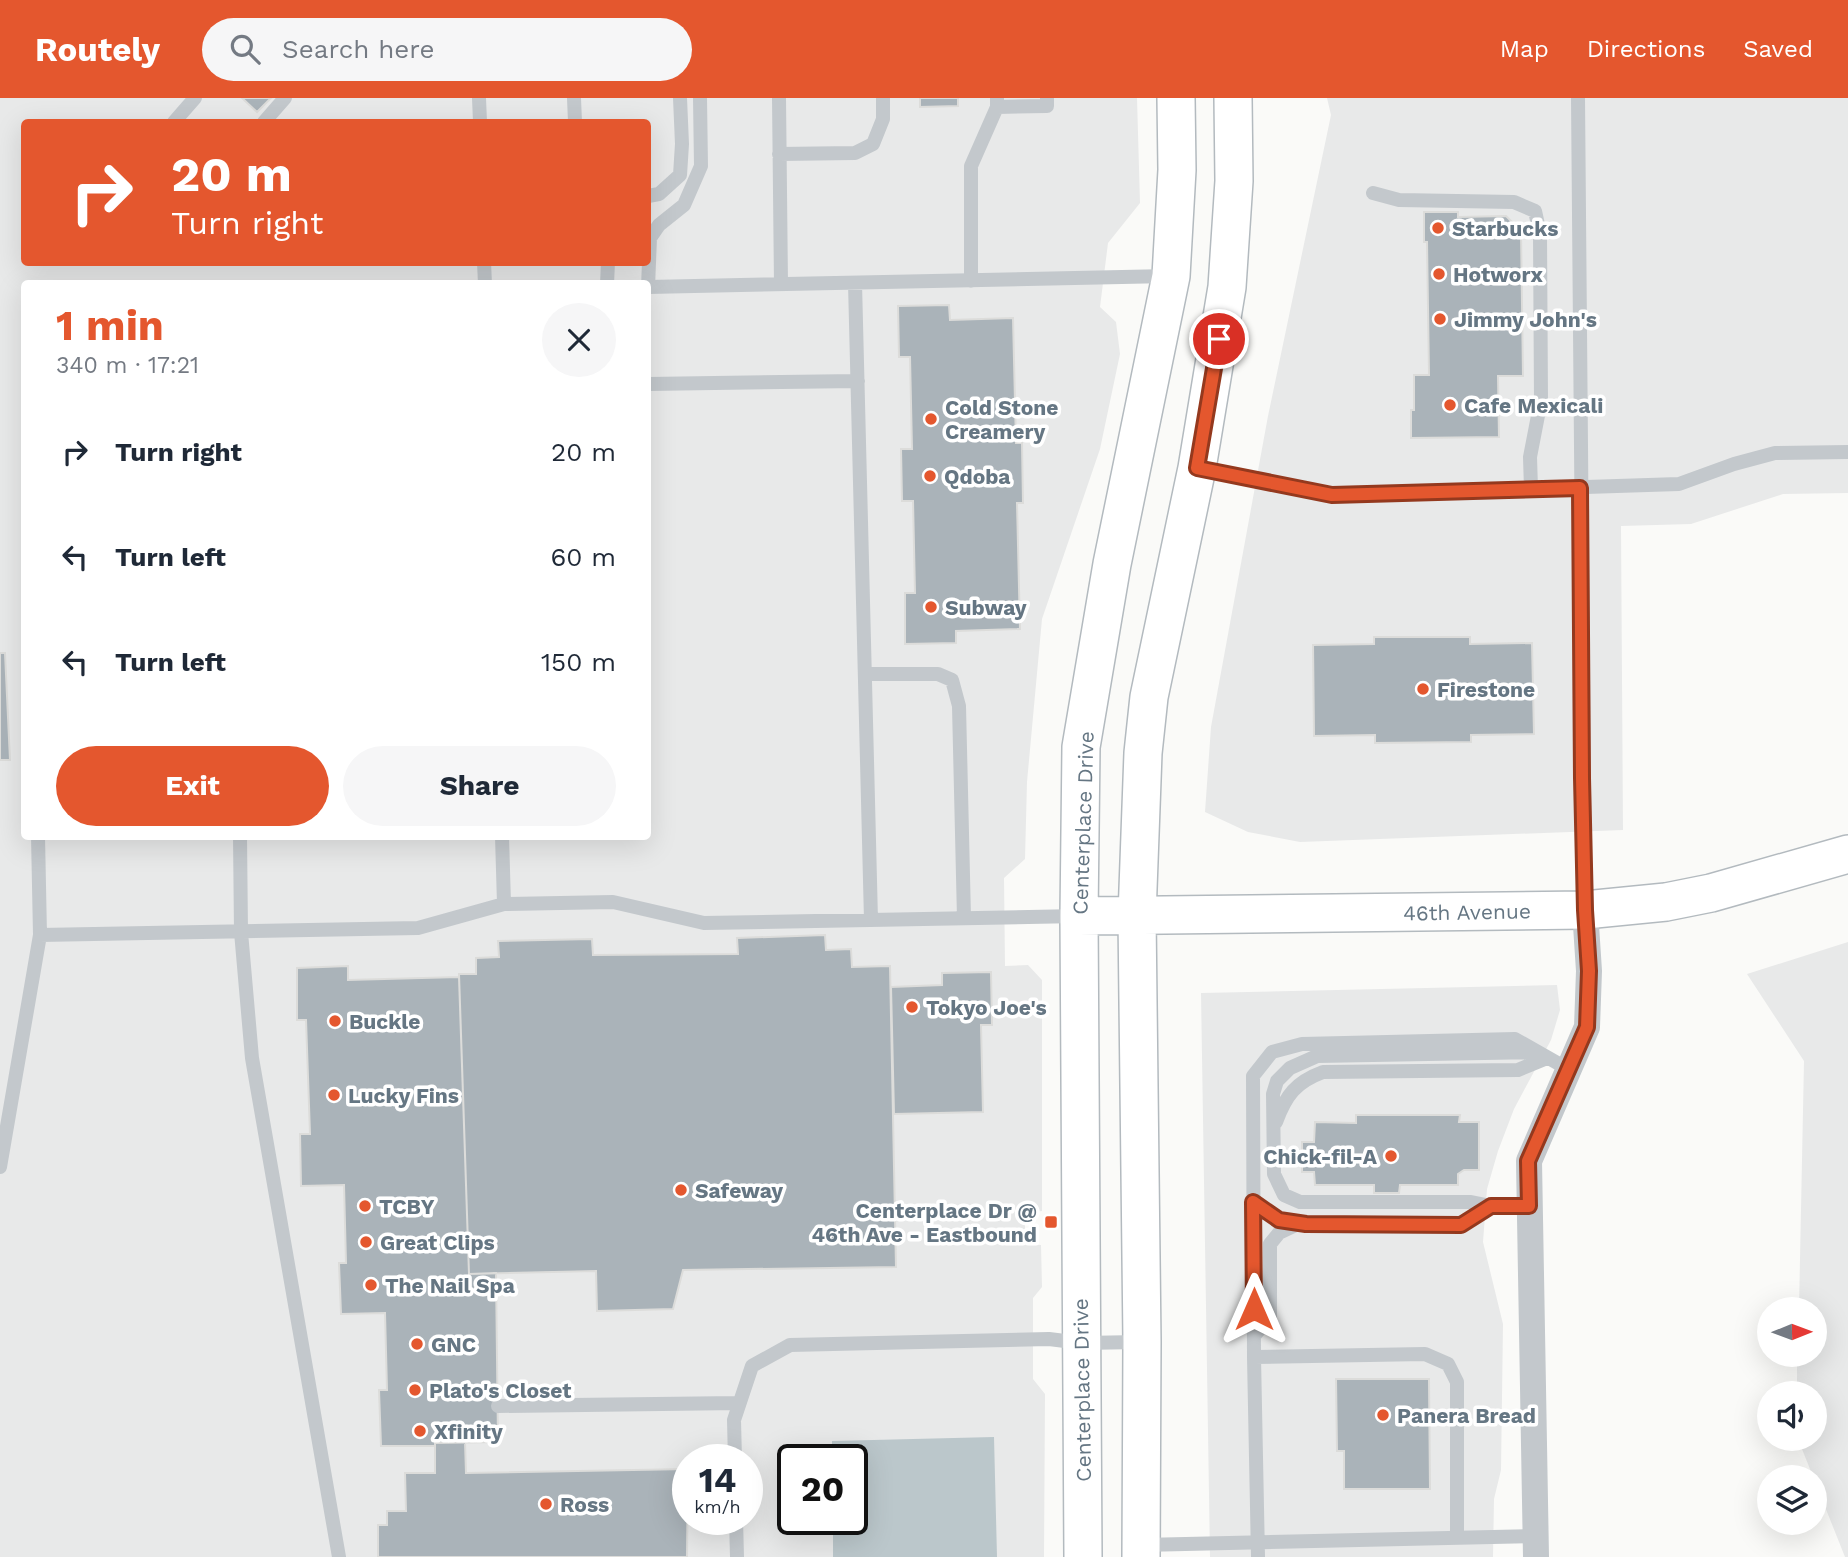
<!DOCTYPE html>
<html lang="en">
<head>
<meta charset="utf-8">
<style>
	:root { --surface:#fff; --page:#f6f6f7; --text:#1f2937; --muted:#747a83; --accent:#e4572e }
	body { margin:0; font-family:"Work Sans",sans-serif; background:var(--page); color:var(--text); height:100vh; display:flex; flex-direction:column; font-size:26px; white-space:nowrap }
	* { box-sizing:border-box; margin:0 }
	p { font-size:23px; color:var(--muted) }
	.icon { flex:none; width:38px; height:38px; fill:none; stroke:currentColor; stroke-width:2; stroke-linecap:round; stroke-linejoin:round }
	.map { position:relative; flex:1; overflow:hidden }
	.details { position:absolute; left:21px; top:182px; width:630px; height:560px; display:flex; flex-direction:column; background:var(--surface); border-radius:7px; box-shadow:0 7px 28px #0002 }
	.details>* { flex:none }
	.guide { position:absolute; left:21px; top:21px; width:630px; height:147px; border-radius:7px; box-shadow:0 7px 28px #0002; background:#e4572e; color:#fff; overflow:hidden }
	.needle { width:46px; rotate:89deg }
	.tools { position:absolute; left:1757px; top:1199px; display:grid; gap:14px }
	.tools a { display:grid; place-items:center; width:70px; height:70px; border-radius:50%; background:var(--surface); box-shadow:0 7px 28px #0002; font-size:35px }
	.speed { position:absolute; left:672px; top:1346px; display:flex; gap:14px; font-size:35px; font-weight:700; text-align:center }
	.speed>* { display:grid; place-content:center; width:91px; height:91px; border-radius:50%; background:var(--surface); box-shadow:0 7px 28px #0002; line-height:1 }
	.speed small { font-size:18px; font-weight:400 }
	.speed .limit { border:4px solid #111; border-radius:10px; background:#fff; color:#111 }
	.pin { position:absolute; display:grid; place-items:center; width:60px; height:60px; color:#fff; margin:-30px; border:4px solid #fff; border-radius:50%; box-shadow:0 2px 7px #0007 }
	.me { position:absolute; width:77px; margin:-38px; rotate:0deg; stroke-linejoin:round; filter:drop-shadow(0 0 5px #0008) }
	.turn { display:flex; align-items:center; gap:24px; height:147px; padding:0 35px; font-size:32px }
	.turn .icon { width:91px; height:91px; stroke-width:2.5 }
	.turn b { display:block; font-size:49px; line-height:60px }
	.round { display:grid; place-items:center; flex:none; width:74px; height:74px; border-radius:37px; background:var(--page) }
	.summary { display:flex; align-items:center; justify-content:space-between; height:119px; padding:0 35px }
	h1 { font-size:42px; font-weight:700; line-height:52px; color:var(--accent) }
	.primary-button { display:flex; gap:14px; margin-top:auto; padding:14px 35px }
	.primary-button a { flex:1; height:80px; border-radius:42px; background:var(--accent); color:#fff; font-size:28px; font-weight:700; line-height:80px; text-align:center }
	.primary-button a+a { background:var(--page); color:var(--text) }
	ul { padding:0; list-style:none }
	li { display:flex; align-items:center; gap:21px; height:105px; padding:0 35px }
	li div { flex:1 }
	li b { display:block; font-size:26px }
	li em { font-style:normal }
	header { display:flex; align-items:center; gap:42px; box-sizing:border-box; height:98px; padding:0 35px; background:var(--accent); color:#fff }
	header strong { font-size:33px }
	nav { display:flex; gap:38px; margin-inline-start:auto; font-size:24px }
	.search { width:490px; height:63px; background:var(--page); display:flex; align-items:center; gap:18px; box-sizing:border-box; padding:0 24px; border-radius:38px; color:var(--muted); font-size:26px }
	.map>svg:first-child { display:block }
</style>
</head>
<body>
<header>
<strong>Routely</strong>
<div class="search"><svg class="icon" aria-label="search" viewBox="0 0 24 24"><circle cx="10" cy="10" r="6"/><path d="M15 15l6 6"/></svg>Search here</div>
<nav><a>Map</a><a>Directions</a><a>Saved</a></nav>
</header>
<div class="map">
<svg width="1848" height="1459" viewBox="0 0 1848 1459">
	<rect width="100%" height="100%" fill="#fafaf8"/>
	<path fill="#e8e9e9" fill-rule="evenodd" d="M0 0H1137L1140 105 1108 145 1100 209 1116 224 1120 256 1100 351 1042 521 1027 684 1025 761 1004 780 1005 868 1028 867 1042 882V1113L1025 1115V1146L1041 1147 1042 1189 1033 1200V1281L1045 1296 1044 1459H0ZM24 24H648V164H24ZM24 186H648V738H24ZM688 1362H747V1421H688ZM793 1362H852V1421H793Z
		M1327 0H1848V395L1783 396 1691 426 1621 428 1623 732 1300 744 1248 734 1205 714 1211 629 1268 318 1331 17Z
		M1848 844V1459H1845L1798 1341 1815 1340V1295H1797V1257L1815 1256V1211H1799L1804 963 1747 876Z
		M1557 887 1560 912 1551 942 1514 1011 1498 1053 1487 1091 1483 1144 1503 1226 1501 1372 1494 1401 1493 1459H1210L1201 895Z"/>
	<path fill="#bbc7cb" d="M994 1339 997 1459H833V1421H852V1362L832 1361V1343Z"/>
	<path fill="#aab3b9" stroke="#dcdcda" stroke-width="2" d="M242 0H271L257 14Z
		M920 0H958V8L920 9Z
		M1424 114H1458V119L1506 118 1521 133 1523 278H1498L1499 339 1411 340V312H1414V277H1429L1427 144H1424Z
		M949 207 950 222 1013 220 1016 345H1022L1023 405H1017L1020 531 956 533V545L905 546V495H915L913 403H902L901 351H912L910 259H899L898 208Z
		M1374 539H1470V546L1532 545 1534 636 1471 637V644L1375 645V637L1314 638 1313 547 1374 546Z
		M0 555H5L10 662H0Z
		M825 837 826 852 851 851 852 869 890 868 896 1169 683 1172 673 1211 597 1213 596 1173 469 1176 459 876H476V860L499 859 498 843 592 841 593 857 738 856 737 840Z
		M348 868V882L459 879 469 1176 496 1175 498 1344 435 1345V1348H381L379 1292H387L385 1215 341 1216 339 1165H346L344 1087 301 1088 300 1036H310L306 922H297V870Z
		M991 874 992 927H981L983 1014 894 1016 891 889 942 887V875Z
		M1356 1017H1460L1459 1024H1479V1072H1464L1458 1076V1087H1400L1399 1095H1374V1087H1315L1314 1074H1302V1044H1314L1315 1024 1356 1025Z
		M1336 1281H1429L1430 1391H1344V1353H1337Z
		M465 1344 466 1375 688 1371 687 1459H378V1427H387V1413H406L405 1375H435V1345Z"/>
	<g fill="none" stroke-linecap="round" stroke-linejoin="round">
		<defs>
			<path id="secondary" d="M1079 818 1585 812 1666 804 1711 795 1848 756
				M1083 1459 1079 818 1081 649 1112 466 1171 178 1177 72 1176 0
				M1141 1459 1142 1244 1137 818 1143 655 1149 599 1197 370 1227 189 1234 83 1233 0"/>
		</defs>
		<use href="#secondary" stroke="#b3babf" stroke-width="40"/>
		<path stroke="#c3c8cc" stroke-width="14" d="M479 0 480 24
			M574 0 575 24
			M779 0 781 186
			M1578 0 1585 811
			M997 9 1047 8V0
			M174 24 195 0
			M264 24 285 0
			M779 56 855 55 873 46 883 21V0
			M1373 95 1399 102 1514 104 1535 113 1540 136 1541 302 1530 359 1531 391
			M648 98 659 96 680 77 682 46 680 0
			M484 164 485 186
			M971 183V68L997 9V0
			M855 185 871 822
			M607 186 608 164
			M648 189 1169 178
			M648 189 650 140 659 127 684 107 701 68 700 0
			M648 286 858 283
			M1199 370 1332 397 1679 386 1734 366 1775 355 1848 354
			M865 576H938L952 582 959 608 964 820
			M240 738 241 834 252 960 339 1459
			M502 738 504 806
			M40 837 418 830 504 806 613 804 704 825 1079 818
			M1276 1024C1286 997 1296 984 1323 974L1518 972 1547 960
			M0 1069 40 837 38 738
			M1253 1105 1278 1122 1306 1126 1461 1127 1491 1108H1529
			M1491 1108 1471 1104H1300L1284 1097 1274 1076 1273 996 1277 983 1290 970 1317 958 1536 954
			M1254 1238 1270 1219V1146L1279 1135 1300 1125
			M1254 1259 1425 1256 1448 1266 1457 1284V1439
			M498 1308 739 1305
			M735 1362 734 1322 752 1268 790 1247 1049 1241 1081 1245 1140 1244
			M736 1421 737 1459
			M1142 1447 1536 1438
			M1258 1459 1254 1259 1253 978 1272 954 1302 946 1515 941 1568 971"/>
		<path stroke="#c3c8cc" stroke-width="26" d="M1536 1459 1529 1063 1587 929 1589 873 1585 812"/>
		<use href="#secondary" stroke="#fff" stroke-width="37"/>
	</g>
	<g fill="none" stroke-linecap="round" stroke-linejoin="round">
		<defs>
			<path id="route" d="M1219 241 1197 370 1332 397 1580 390 1582 680 1585 812 1589 873 1587 929 1528 1063 1529 1108H1491L1461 1127 1306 1126 1279 1122 1253 1104 1254 1211"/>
		</defs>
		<use href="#route" stroke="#94391e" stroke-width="18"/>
		<use href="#route" stroke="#e4572e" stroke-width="12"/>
	</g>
	<g fill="#e4572e" stroke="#fff" stroke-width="2.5">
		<circle cx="1438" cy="130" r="7"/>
		<circle cx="1439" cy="176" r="7"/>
		<circle cx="1440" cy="221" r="7"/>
		<circle cx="1450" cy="307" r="7"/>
		<circle cx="931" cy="321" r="7"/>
		<circle cx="930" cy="378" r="7"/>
		<circle cx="931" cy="509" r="7"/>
		<circle cx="1423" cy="591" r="7"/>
		<circle cx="912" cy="909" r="7"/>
		<circle cx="335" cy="923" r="7"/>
		<circle cx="334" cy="997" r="7"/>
		<circle cx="1391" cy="1058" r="7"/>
		<circle cx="681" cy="1092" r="7"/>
		<circle cx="365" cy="1108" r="7"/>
		<rect x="1044" y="1117" width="14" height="14" rx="3.5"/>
		<circle cx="366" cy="1144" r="7"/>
		<circle cx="371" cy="1187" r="7"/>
		<circle cx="417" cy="1246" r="7"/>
		<circle cx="415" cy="1292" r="7"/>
		<circle cx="1383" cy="1317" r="7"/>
		<circle cx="420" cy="1333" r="7"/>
		<circle cx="546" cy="1406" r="7"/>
	</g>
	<g text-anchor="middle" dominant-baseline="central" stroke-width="7" stroke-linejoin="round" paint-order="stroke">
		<g font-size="21" font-weight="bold" fill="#657683" stroke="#fff" text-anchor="start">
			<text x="1452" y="130">Starbucks</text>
			<text x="1453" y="176">Hotworx</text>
			<text x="1454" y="221">Jimmy John's</text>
			<text x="1464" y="307">Cafe Mexicali</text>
			<text x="945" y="309">Cold Stone<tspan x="945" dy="24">Creamery</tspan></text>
			<text x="944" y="378">Qdoba</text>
			<text x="945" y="509">Subway</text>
			<text x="1437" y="591">Firestone</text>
			<text x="926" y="909">Tokyo Joe's</text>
			<text x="349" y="923">Buckle</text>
			<text x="348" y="997">Lucky Fins</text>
			<text x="1377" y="1058" text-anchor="end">Chick-fil-A</text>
			<text x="695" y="1092">Safeway</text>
			<text x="379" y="1108">TCBY</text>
			<text x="1037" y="1112" text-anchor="end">Centerplace Dr @<tspan x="1037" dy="24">46th Ave - Eastbound</tspan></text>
			<text x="380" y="1144">Great Clips</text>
			<text x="385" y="1187">The Nail Spa</text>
			<text x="431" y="1246">GNC</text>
			<text x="429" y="1292">Plato's Closet</text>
			<text x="1397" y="1317">Panera Bread</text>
			<text x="434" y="1333">Xfinity</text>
			<text x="560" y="1406">Ross</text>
		</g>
		<g font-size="21" fill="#657683" stroke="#fff">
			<text transform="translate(1083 725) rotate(-88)">Centerplace Drive</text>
			<text transform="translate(1467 814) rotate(-1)">46th Avenue</text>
			<text transform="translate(1082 1292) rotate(-91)">Centerplace Drive</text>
		</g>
	</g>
</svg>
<div class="tools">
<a><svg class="needle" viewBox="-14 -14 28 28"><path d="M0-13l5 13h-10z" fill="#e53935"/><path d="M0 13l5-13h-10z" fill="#747a83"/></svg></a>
<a><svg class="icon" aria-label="sound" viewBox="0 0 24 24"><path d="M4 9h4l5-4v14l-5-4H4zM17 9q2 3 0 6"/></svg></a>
<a><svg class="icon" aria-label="layers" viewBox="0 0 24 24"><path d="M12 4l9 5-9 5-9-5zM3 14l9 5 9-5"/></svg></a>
</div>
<div class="speed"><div>14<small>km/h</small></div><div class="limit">20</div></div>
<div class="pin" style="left:1219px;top:241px;background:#d93025"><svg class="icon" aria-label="arrive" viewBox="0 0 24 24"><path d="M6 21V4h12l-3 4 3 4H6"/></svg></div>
<svg class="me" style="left:1254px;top:1211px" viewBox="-20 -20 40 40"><path d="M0-17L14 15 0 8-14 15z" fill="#e4572e" stroke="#fff" stroke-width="4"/></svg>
<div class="guide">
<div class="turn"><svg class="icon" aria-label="right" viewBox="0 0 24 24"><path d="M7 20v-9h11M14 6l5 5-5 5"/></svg><div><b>20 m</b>Turn right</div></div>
</div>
<section class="details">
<div class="summary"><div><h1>1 min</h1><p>340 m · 17:21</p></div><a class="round"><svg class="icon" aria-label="close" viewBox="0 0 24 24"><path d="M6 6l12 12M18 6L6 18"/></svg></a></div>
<ul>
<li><svg class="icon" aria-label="right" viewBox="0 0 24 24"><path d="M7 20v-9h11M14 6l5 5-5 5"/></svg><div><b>Turn right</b></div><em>20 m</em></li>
<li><svg class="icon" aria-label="left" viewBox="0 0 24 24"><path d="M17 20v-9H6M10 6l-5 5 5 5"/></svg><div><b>Turn left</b></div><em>60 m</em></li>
<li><svg class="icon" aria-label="left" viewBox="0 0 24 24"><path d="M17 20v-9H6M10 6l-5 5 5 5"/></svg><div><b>Turn left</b></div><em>150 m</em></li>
</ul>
<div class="primary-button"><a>Exit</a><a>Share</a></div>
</section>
</div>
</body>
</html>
